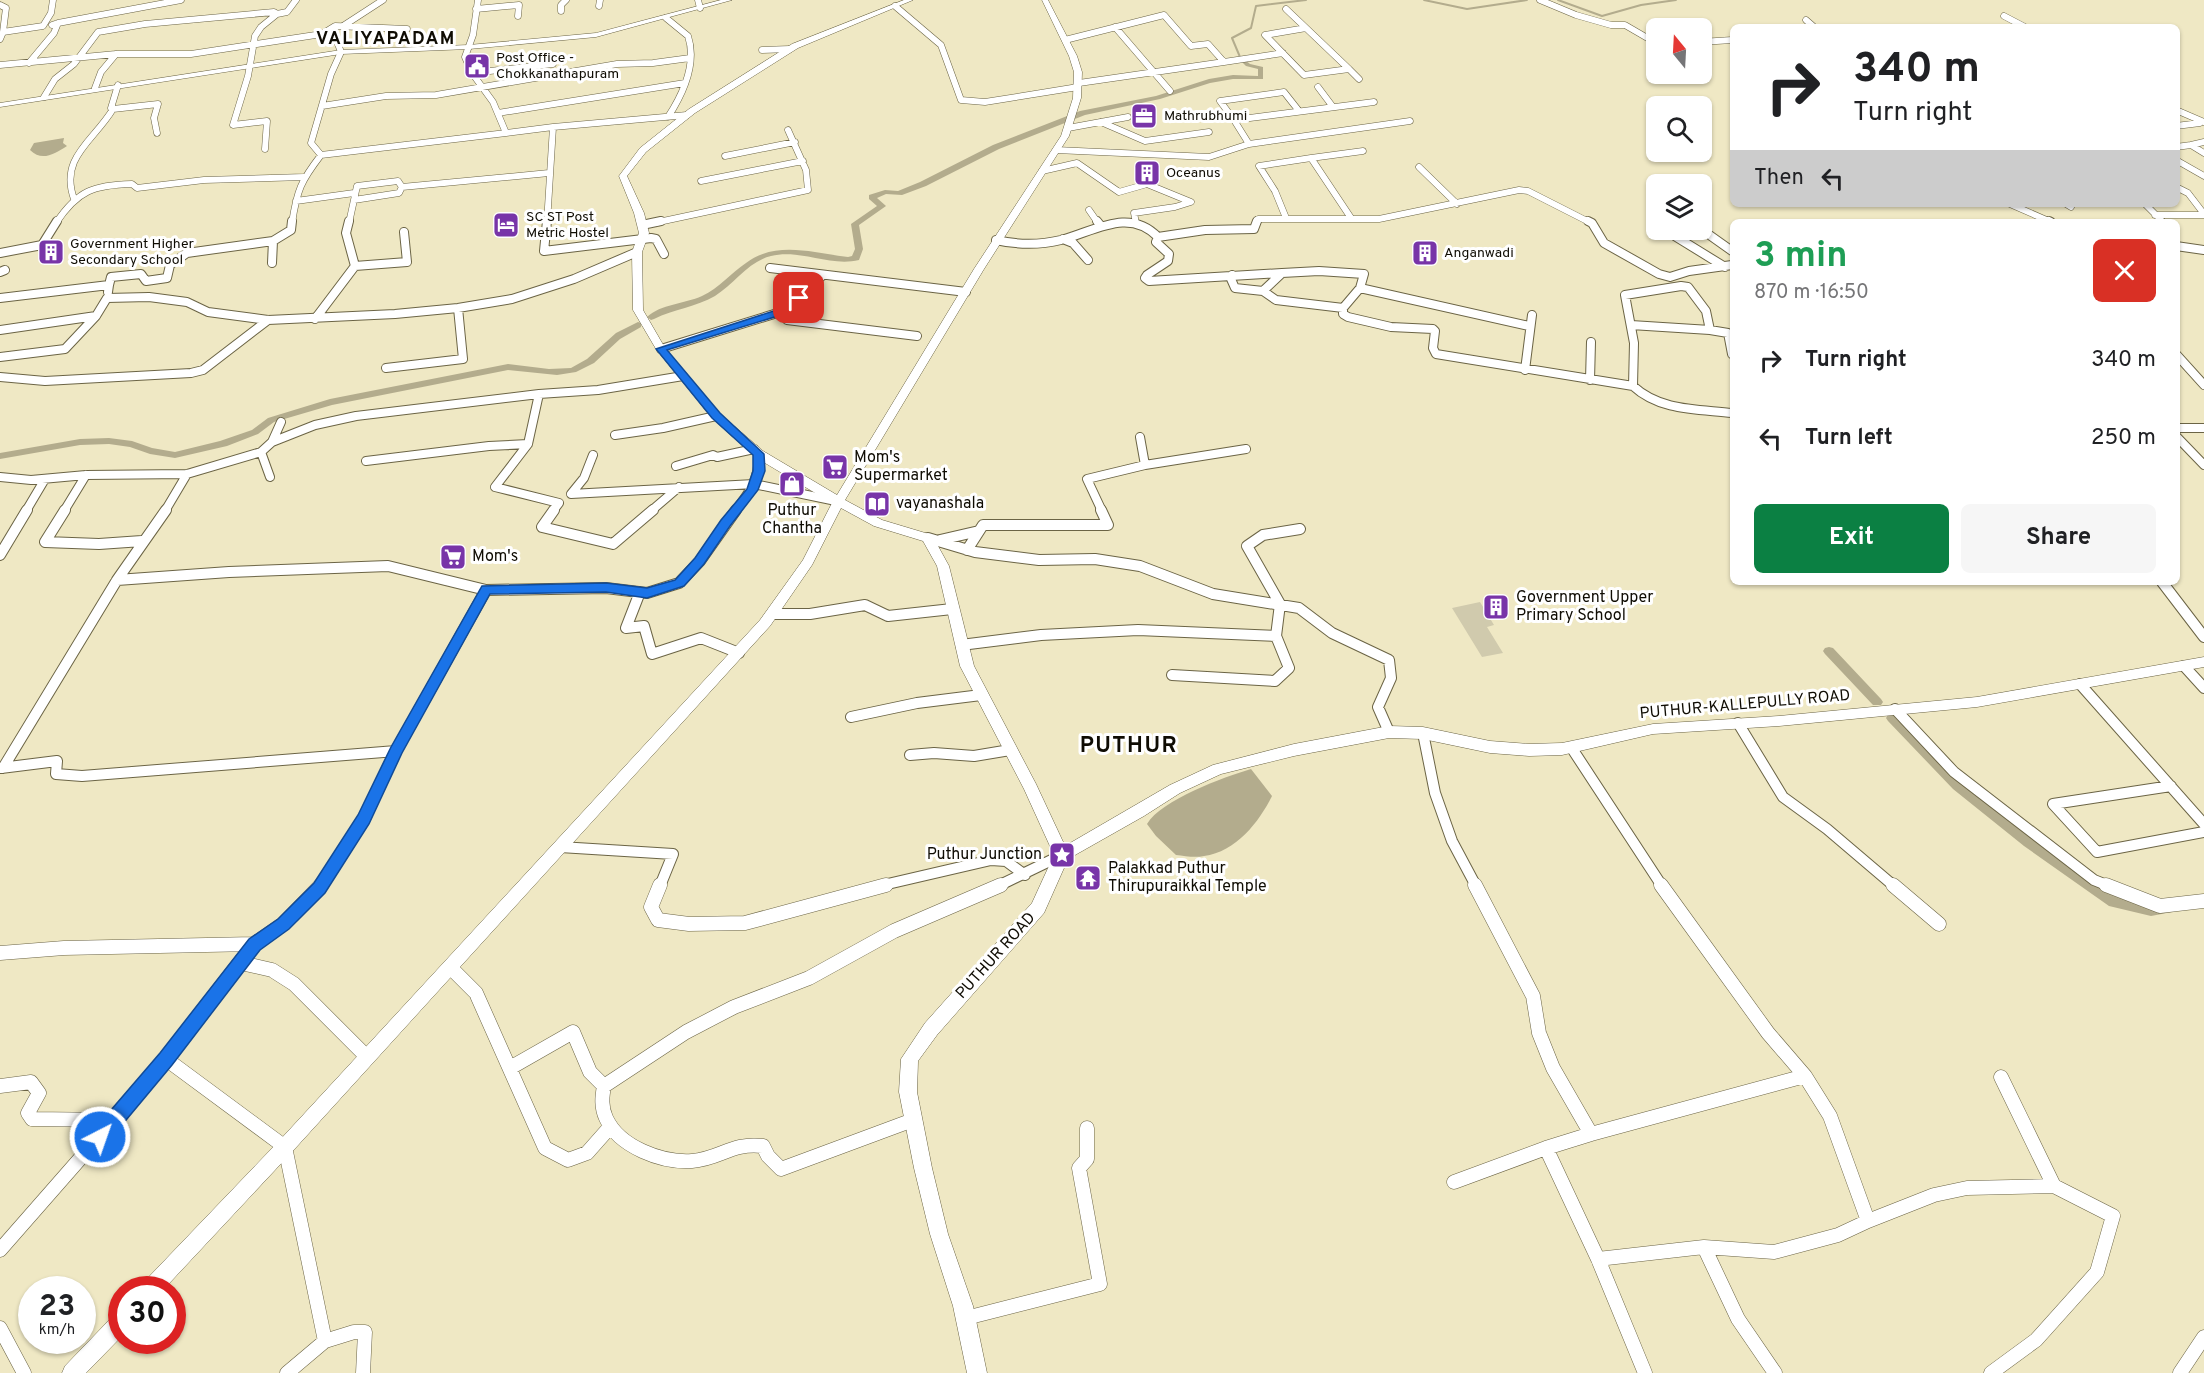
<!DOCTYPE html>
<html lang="en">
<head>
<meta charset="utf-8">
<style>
	:root { --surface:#fff; --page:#f6f6f6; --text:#202124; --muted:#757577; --accent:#0b8043 }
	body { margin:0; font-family:Overpass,sans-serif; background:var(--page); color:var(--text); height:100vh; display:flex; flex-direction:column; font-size:22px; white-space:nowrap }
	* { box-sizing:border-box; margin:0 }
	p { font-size:20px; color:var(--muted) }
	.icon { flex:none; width:33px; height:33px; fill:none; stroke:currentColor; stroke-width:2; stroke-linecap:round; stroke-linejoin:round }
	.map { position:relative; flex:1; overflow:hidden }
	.panel { position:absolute; left:1730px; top:219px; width:450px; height:366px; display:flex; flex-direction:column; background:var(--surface); border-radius:9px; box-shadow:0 2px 4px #0004 }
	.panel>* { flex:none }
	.hud { position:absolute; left:1730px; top:24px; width:450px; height:183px; border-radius:9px; box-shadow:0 2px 4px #0004; background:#fff; color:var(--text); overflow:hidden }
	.needle { width:39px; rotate:342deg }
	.tools { position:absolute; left:1646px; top:18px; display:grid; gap:12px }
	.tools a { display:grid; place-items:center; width:66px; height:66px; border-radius:9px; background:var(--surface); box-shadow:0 2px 4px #0004; font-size:30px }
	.speed { position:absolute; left:18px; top:1276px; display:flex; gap:12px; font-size:30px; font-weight:700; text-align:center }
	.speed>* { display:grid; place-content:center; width:78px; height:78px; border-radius:50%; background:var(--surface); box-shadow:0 2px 4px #0004; line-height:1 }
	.speed small { font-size:15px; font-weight:400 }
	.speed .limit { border:9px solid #d22; background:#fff; color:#111 }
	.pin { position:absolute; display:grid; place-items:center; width:51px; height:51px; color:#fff; margin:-26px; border-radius:12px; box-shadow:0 3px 9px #0006 }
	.me { position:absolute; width:66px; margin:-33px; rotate:41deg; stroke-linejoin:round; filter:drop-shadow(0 0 4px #0008) }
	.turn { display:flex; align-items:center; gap:21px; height:126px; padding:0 24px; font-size:27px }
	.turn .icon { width:78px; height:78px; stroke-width:2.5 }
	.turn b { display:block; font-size:42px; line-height:51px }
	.then { display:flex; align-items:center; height:57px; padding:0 24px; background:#0003; gap:12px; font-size:22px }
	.round { display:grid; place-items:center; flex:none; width:63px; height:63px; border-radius:9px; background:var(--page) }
	.head { display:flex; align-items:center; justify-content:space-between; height:102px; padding:0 24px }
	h1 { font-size:36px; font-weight:700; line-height:45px; color:#1e9e55 }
	.action { display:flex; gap:12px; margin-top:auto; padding:12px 24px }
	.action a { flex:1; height:69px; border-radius:9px; background:var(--accent); color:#fff; font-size:24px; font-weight:700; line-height:69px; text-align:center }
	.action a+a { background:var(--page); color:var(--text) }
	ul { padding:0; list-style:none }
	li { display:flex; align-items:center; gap:18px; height:78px; padding:0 24px }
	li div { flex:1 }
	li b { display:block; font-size:22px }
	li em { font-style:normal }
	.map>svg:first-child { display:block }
</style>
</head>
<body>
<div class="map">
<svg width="2204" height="1373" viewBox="0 0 2204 1373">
	<rect width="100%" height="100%" fill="#efe8c4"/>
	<path fill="#d0caad" d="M1480 602 1494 625 1487 627 1503 653 1482 657 1452 608Z"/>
	<path fill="#b3ac8d" d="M64 138 63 143 67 146C54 154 42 162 30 150L34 143Z
		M1251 769 1272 796C1259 822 1236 852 1204 856 1195 858 1185 856 1176 855L1156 836 1147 824C1161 800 1224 777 1251 769Z"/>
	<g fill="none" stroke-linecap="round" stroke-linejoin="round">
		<path stroke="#b3ac8d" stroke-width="2" d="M1424 0 1467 9 1527 0
			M1558 0 1602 16 1641 5 1676 0
			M1240 57 1232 38 1251 28 1256 6 1306 0"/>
		<path fill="#b3ac8d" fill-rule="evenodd" d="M1244 59 1250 64 1263 67V79H1233L1210 83 1160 99 1085 115 999 149 926 186 902 195 886 194 877 198 886 206 859 225 863 249 859 260C830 267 801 249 771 256 749 261 734 284 715 296 696 307 674 309 654 319L651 320 647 317C661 304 684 304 702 296 719 288 731 273 746 263 776 240 814 253 848 257L852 256 855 249 851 224 877 206 869 199V195L885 190 898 191 920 182 993 145 1080 111 1156 96 1209 79 1233 75 1258 76V69L1246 66 1241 61Z
			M638 322 641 323V327L620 339 594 363 576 372 557 375 508 370 332 405 274 422 258 434 227 446 175 458 150 454 130 447 109 444 80 445 0 459V453L80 439 109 438 132 441 152 448 175 452 220 441 252 430 268 418 330 399 508 364 549 369 571 368 587 359 616 333Z
			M1829 647 1833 648 1881 699 1883 702 1881 705H1873L1825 654 1823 651 1825 648Z
			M1892 713 1896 715 1963 781 2034 838 2117 897 2151 904 2167 902 2172 904 2174 908 2172 912 2151 916 2109 906 2024 846 1953 789 1888 721 1886 718 1888 715Z"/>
		<defs>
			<path id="street-far3" d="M478 0 473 35 465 57 472 73 493 102 506 133 553 127 547 223
				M698 0 700 8
				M1540 0 1576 15 1611 25H1625L1656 43
				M0 5 6 8 3 32
				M599 6 600 0
				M895 6 941 45 961 100 985 102 1078 87
				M476 9 519 5 518 16
				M1286 9 1306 28
				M561 11V5L566 0
				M277 14 287 12 296 0
				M2004 16 2025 27
				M666 18 688 36C697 63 683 94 668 117
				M1806 20 1814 27
				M58 23 181 0
				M343 26 383 0
				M1115 27 1170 91
				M1306 28 1349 69 1304 75 1265 35Z
				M0 39 3 32 43 26 51 13 53 0
				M1065 40 1164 15 1191 46 1208 44 1224 62 1079 83
				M1701 42 1732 40
				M762 50 790 49
				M1224 62 1283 53
				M29 63 54 33 58 23 52 25
				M0 65 116 54H191L322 34 335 26 407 29
				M1349 69 1359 79
				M472 73 553 64
				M1318 87 1333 107
				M95 88 101 72 116 54
				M44 97 55 79 74 64 98 32 145 24 274 12 277 14 261 27 255 36 248 76 233 125 267 121 265 149
				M322 106 386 96 436 95 617 64 653 63 690 58
				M113 109 158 104 154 118 157 133
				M2176 110 2204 122
				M498 113 685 83
				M1234 120 1220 101 1284 92 1299 111
				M1101 122 1145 141 1209 132
				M2176 126 2200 123
				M553 127 687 115
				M1068 128 1128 117
				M2204 142 2191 145 2204 153
				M1249 144 1234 120 1374 102
				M2176 147 2191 145
				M1056 150 1209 157 1249 144 1410 121
				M321 155 311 143 331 74 341 52 336 39 322 34
				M725 156 795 142
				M1311 158 1363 151
				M2176 160 2204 176
				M1419 167 1457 204
				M1042 171 1077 163 1119 192 1147 184 1191 202 1175 207 1134 213 1136 223
				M398 181 402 187 399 193 354 200 357 186Z
				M701 181 803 161
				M402 187 549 173
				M2176 187 2188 193 2204 214
				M74 199C59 157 94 141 113 109L111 108 118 85
				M296 201 354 193
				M2010 204 2051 222
				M2066 204 2071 207
				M2145 204 2163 222
				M1089 210 1098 223
				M2155 215H2204
				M1286 218 1275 191 1259 166 1311 158 1351 218
				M56 223C78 190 94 185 132 184L137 188 204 180 304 177
				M292 223C297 190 301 181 321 155L506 133
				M349 223 354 200
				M654 223 808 190 806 170 788 130
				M1122 223H1135
				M1257 223 1258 219H1379L1519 190 1528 191 1591 223"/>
			<path id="street-far2" d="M349 221 346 233 355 266
				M547 221 544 251 651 238 656 239 664 254
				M1097 221 1101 226
				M1588 221 1592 223 1604 243 1659 274 1670 277 1689 271 1732 265
				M2049 221 2051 222
				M642 225 661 221
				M1701 229 1732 251
				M1665 230 1725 267
				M1158 237 1156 242 1169 254 1168 261 1147 275 1145 278 1149 281 1282 273 1263 291
				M1063 239 1073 243 1088 260
				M996 240C1018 245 1040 245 1061 240 1095 231 1129 207 1158 237L1205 230 1254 229 1257 221
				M2176 246 2204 250
				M0 253 42 245 57 221
				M272 263 273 241 291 230 292 221
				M770 268 966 292
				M0 272 5 270
				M1282 273 1319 271 1364 274 1360 288
				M1232 275 1231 279 1235 288 1263 291 1276 300 1343 308 1360 288 1529 326
				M109 285 111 277 141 274 146 281 167 278 170 265 187 253 273 241
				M0 298 109 285 108 292
				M1343 308V314L1348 317 1391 327 1433 329 1435 331 1433 348 1436 354 1633 386C1660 411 1697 409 1732 413
				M781 312 787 320 917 336
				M315 319 355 266 407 262 404 232
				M1631 325 1710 330
				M0 330 96 316 107 298 149 297 187 302 208 312 268 320 395 314 458 308 512 299 574 279 637 252
				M661 349 787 310 823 275
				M2176 354 2204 385
				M0 357 65 349 96 316
				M386 368 463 359 458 308
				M1525 370 1532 315
				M0 377 45 381 191 373 203 370 268 320
				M1590 380 1591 342
				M1633 386 1634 343 1625 295 1681 286 1688 287 1706 311 1710 330 1728 333 1732 354
				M2176 428H2204
				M615 435 663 428 716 416
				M2176 436 2204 465
				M272 442 315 425 356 416 539 394 598 390 683 376
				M528 444 495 487 559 503 553 511
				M261 452 270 477
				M593 455 584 478 571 494 754 484 836 501
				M366 461 489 446 528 444 539 394
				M1145 465 1246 449
				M676 466 713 455 717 457 754 449
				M0 477 31 480 86 475 187 474 261 452 272 442 281 422
				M26 511 45 479
				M64 511 86 475
				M165 511 187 474
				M651 511 679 487
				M735 511C750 492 759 479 759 454
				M1102 511 1087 479 1145 465 1140 437"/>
			<path id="street-far1" d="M65 510 45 542 99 544 142 541
				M554 510 542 527 613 544 653 510
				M928 538 975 552 1039 560 1095 559 1140 566 1213 594 1299 608 1332 633 1389 660 1391 678 1378 707 1389 732
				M940 540 979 531
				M967 550 983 525H1108L1101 510
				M0 555 27 510
				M117 580 166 510
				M2162 582 2204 637
				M640 592 626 628 644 626 652 654 701 638 739 653
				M772 614H810L865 605 888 616 952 609
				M961 645 1041 635 1138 630 1276 636 1280 604 1247 546 1263 535 1300 529
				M2184 666 2204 688
				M1172 675 1275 681 1289 668 1276 636
				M2080 684 2204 824
				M1895 709 1954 772 2094 880 2109 886
				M851 717 917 703 981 695
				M1738 723 1783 797 1827 829 1894 886
				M1423 733 1435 793 1452 841 1476 886
				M1571 747 1662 886
				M910 755 934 753 974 756 1010 750
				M1 768 57 761 56 774 82 776 396 751
				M3 768 117 580 229 572 388 566 486 590 606 588 647 593 679 583 700 561 736 510
				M2053 804 2097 852 2204 832
				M2053 804 2171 786
				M560 847 673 854 660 886
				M320 886 364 819 396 751 486 590
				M879 886 991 860 1006 861 1025 875
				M998 886 1062 855"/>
			<path id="street" d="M660 885 651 907 658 920 689 924 745 923 886 885
				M1475 885 1533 996 1539 1033 1553 1068 1591 1134 1546 1148 1598 1259 1645 1373
				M1661 885 1768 1033 1805 1076 1830 1116 1868 1221 1838 1235 1774 1252 1704 1247 1738 1319 1775 1373
				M1893 885 1939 924
				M2106 885 2160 906 2204 901
				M0 953 64 948 254 944
				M241 963 272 970 294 984 367 1057
				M450 967 476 993 545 1148 568 1160 587 1153 610 1127
				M166 1059 285 1147 325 1341 354 1332H365L363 1373
				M510 1068 573 1032 590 1072 604 1086 686 1032 734 1007 809 978 894 931 1001 885
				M2001 1077 2054 1186
				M0 1086 31 1082 39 1093 28 1113 32 1119 115 1120
				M604 1086C602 1097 601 1107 606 1118 619 1147 662 1163 692 1161 720 1159 732 1142 763 1146L768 1156 781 1169 913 1120
				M1591 1134 1805 1076
				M1454 1182 1546 1148
				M1868 1221 1934 1195 1967 1188 2054 1186 2113 1216 2097 1272 2036 1340 1991 1373
				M0 1250 149 1080 254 944 283 924 321 885
				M1598 1259 1704 1247
				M966 1318 1100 1284 1079 1168 1087 1159V1128
				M0 1328 24 1373
				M287 1373 325 1341
				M2180 1373 2204 1337"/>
			<path id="secondary" d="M721 0H732L596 37 469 49 341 54 0 107V103L341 50 469 45 596 33Z
				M904 0H913L798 48 695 113 646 152 627 176 644 213 649 233 642 252 643 310 665 348 720 414 763 451 837 495 974 269 1061 136 1073 98 1074 72 1069 56 1042 0H1048L1077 56 1082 72 1081 98 1069 136 984 269 845 500 882 520 932 535 949 566 974 666 1036 784 1065 846 1170 785 1213 765 1294 744 1389 726 1423 727 1490 741 1529 744 1562 743 1653 724 1779 716 1977 697 2204 657V667L1977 707 1779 726 1653 734 1562 755 1529 756 1490 753 1423 739 1389 738 1294 756 1221 774 1180 793 1144 816 1068 859 1044 913 937 1035 918 1061 917 1092 932 1168 948 1234 973 1306 987 1373H967L953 1306 930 1234 914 1168 899 1092 901 1059 925 1023 1032 903 1054 855 1024 789 960 666 937 566 923 541 874 526 841 508 812 565 770 626 291 1153 163 1290H140L143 1283 279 1141 760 620 803 560 832 503 755 457 712 418 656 349 633 310 632 252 639 233 634 213 619 176 640 148 689 109 792 44Z
				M122 1311V1336L86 1373H62L65 1366 115 1314Z"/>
		</defs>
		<use href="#street-far3" stroke="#6b6445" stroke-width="7"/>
		<use href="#street-far2" stroke="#6b6445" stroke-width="10"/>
		<use href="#street-far1" stroke="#6b6445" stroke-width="12"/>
		<use href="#street" stroke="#6b6445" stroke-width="15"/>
		<use href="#secondary" stroke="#6b6445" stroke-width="1"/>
		<use href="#street-far3" stroke="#fff" stroke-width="6"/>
		<use href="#street-far2" stroke="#fff" stroke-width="8"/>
		<use href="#street-far1" stroke="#fff" stroke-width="10"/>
		<use href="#street" stroke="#fff" stroke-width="14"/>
		<use href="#secondary" fill="#fff" fill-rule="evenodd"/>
	</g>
	<path fill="#1a73e8" stroke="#114b97" stroke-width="1.5" d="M796 296 804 298 791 312 667 350 720 413 764 454 765 471 758 490 730 526 704 564 684 586 647 598 606 592 490 594 402 753 369 824 325 893 289 929 260 950 172 1065 106 1144 100 1146 93 1144 91 1137 93 1131 160 1053 249 939 278 919 314 883 358 815 391 747 482 586 606 583 647 588 675 580 695 558 721 520 747 489 753 471V455L712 418 656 349 783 308Z"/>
	<defs>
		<symbol id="civic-square" viewBox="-11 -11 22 22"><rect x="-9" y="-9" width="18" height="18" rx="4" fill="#7834a8" stroke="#fff"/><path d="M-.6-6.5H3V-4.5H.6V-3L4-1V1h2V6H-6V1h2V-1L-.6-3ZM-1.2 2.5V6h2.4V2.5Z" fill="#fff"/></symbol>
		<symbol id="office-square" viewBox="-11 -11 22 22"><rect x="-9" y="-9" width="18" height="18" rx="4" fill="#7834a8" stroke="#fff"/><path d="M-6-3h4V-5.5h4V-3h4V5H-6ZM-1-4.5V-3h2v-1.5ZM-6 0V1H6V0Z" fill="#fff"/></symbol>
		<symbol id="building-square" viewBox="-11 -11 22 22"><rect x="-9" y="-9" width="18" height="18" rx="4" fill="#7834a8" stroke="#fff"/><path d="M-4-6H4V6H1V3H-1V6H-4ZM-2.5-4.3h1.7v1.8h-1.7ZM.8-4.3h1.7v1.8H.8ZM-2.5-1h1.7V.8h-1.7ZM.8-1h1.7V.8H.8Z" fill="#fff"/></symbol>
		<symbol id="hotel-square" viewBox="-11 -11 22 22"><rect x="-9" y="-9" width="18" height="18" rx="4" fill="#7834a8" stroke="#fff"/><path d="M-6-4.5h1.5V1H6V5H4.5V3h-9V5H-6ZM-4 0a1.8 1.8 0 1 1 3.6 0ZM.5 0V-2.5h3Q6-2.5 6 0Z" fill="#fff"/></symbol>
		<symbol id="supermarket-square" viewBox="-11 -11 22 22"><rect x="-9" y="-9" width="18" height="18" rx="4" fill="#7834a8" stroke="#fff"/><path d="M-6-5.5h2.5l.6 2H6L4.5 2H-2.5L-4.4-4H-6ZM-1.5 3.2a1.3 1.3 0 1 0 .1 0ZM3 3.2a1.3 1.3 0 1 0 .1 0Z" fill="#fff"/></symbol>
		<symbol id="shop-square" viewBox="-11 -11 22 22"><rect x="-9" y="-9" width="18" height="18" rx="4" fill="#7834a8" stroke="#fff"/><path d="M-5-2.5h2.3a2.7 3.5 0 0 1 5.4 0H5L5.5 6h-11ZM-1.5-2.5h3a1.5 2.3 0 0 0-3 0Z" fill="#fff"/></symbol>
		<symbol id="library-square" viewBox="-11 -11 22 22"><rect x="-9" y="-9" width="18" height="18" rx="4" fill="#7834a8" stroke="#fff"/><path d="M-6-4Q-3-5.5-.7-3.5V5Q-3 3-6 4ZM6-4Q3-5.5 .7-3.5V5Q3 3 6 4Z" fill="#fff"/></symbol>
		<symbol id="sight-square" viewBox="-11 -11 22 22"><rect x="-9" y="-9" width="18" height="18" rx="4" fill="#7834a8" stroke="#fff"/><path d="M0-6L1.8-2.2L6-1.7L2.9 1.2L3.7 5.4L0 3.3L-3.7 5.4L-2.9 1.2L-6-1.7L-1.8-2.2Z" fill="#fff"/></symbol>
		<symbol id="temple-square" viewBox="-11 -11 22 22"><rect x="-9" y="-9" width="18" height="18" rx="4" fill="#7834a8" stroke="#fff"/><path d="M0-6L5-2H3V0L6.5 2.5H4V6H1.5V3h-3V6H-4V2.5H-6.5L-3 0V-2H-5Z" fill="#fff"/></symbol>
	</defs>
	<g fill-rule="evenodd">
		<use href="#civic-square" x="462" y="51" width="30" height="30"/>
		<use href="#office-square" x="1129" y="101" width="30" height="30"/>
		<use href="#building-square" x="1132" y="158" width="30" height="30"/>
		<use href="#hotel-square" x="491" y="210" width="30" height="30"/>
		<use href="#building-square" x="36" y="237" width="30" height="30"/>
		<use href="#building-square" x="1410" y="238" width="30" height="30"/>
		<use href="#supermarket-square" x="820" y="452" width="30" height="30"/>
		<use href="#shop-square" x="777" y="469" width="30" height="30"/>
		<use href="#library-square" x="862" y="489" width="30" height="30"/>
		<use href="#supermarket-square" x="438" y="542" width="30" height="30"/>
		<use href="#building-square" x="1481" y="592" width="30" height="30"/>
		<use href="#sight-square" x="1047" y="840" width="30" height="30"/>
		<use href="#temple-square" x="1073" y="863" width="30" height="30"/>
	</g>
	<g text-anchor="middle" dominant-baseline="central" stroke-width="6" stroke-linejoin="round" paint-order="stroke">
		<g font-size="14" fill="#0f0c03" stroke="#fff" text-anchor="start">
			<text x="496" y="58">Post Office -<tspan x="496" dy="16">Chokkanathapuram</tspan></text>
			<text x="1164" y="116">Mathrubhumi</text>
			<text x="1166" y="173">Oceanus</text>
			<text x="526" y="217">SC ST Post<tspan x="526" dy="16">Metric Hostel</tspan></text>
			<text x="70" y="244">Government Higher<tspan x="70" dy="16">Secondary School</tspan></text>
			<text x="1444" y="253">Anganwadi</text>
		</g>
		<g font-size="16" fill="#0f0c03" stroke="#fff" text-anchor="start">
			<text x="854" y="458">Mom's<tspan x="854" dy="18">Supermarket</tspan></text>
			<text x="896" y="504">vayanashala</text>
			<text x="792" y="511" text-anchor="middle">Puthur<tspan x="792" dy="18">Chantha</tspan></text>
			<text x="472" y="557">Mom's</text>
			<text x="1516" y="598">Government Upper<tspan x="1516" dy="18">Primary School</tspan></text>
			<text x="1042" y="855" text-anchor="end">Puthur Junction</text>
			<text x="1108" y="869">Palakkad Puthur<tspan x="1108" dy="18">Thirupuraikkal Temple</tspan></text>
		</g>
		<g font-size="16" fill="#0f0c03" stroke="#fff">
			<text transform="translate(1745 705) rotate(-5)">PUTHUR-KALLEPULLY ROAD</text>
			<text transform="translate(996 956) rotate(-48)">PUTHUR ROAD</text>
		</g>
		<g font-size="18" font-weight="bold" letter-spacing="1.5" fill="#0f0c03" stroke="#fff">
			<text x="386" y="39">VALIYAPADAM</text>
		</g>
		<g font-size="22" font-weight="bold" letter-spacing="1.5" fill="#0f0c03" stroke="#fff">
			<text x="1129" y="746">PUTHUR</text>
		</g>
	</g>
</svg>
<div class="tools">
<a><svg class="needle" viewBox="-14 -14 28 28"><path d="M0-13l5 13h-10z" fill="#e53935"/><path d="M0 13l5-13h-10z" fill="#757577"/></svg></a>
<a><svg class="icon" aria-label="search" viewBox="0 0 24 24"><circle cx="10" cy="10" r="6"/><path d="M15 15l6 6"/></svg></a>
<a><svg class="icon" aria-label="layers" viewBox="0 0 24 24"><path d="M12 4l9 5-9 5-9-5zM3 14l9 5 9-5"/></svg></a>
</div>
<div class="speed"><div>23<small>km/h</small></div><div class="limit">30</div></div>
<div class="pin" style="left:799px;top:298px;background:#d93025"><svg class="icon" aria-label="arrive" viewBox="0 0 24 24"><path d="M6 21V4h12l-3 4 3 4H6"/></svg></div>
<svg class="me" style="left:100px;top:1137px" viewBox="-20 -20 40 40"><circle r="17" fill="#1a73e8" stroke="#fff" stroke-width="3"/><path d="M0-11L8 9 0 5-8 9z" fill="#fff"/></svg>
<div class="hud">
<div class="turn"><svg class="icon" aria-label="right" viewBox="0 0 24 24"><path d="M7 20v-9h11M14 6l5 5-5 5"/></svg><div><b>340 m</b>Turn right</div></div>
<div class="then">Then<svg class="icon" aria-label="left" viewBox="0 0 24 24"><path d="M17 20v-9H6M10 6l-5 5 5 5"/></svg></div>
</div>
<section class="panel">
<div class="head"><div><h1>3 min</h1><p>870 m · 16:50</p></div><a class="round" style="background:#d93025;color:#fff"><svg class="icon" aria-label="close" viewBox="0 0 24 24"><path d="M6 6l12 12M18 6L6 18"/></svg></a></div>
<ul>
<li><svg class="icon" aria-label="right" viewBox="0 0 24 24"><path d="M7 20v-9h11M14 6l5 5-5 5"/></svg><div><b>Turn right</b></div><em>340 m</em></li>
<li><svg class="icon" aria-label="left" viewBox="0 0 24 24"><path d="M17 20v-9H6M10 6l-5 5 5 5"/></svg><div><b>Turn left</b></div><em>250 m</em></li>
</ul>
<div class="action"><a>Exit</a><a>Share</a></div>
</section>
</div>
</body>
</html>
